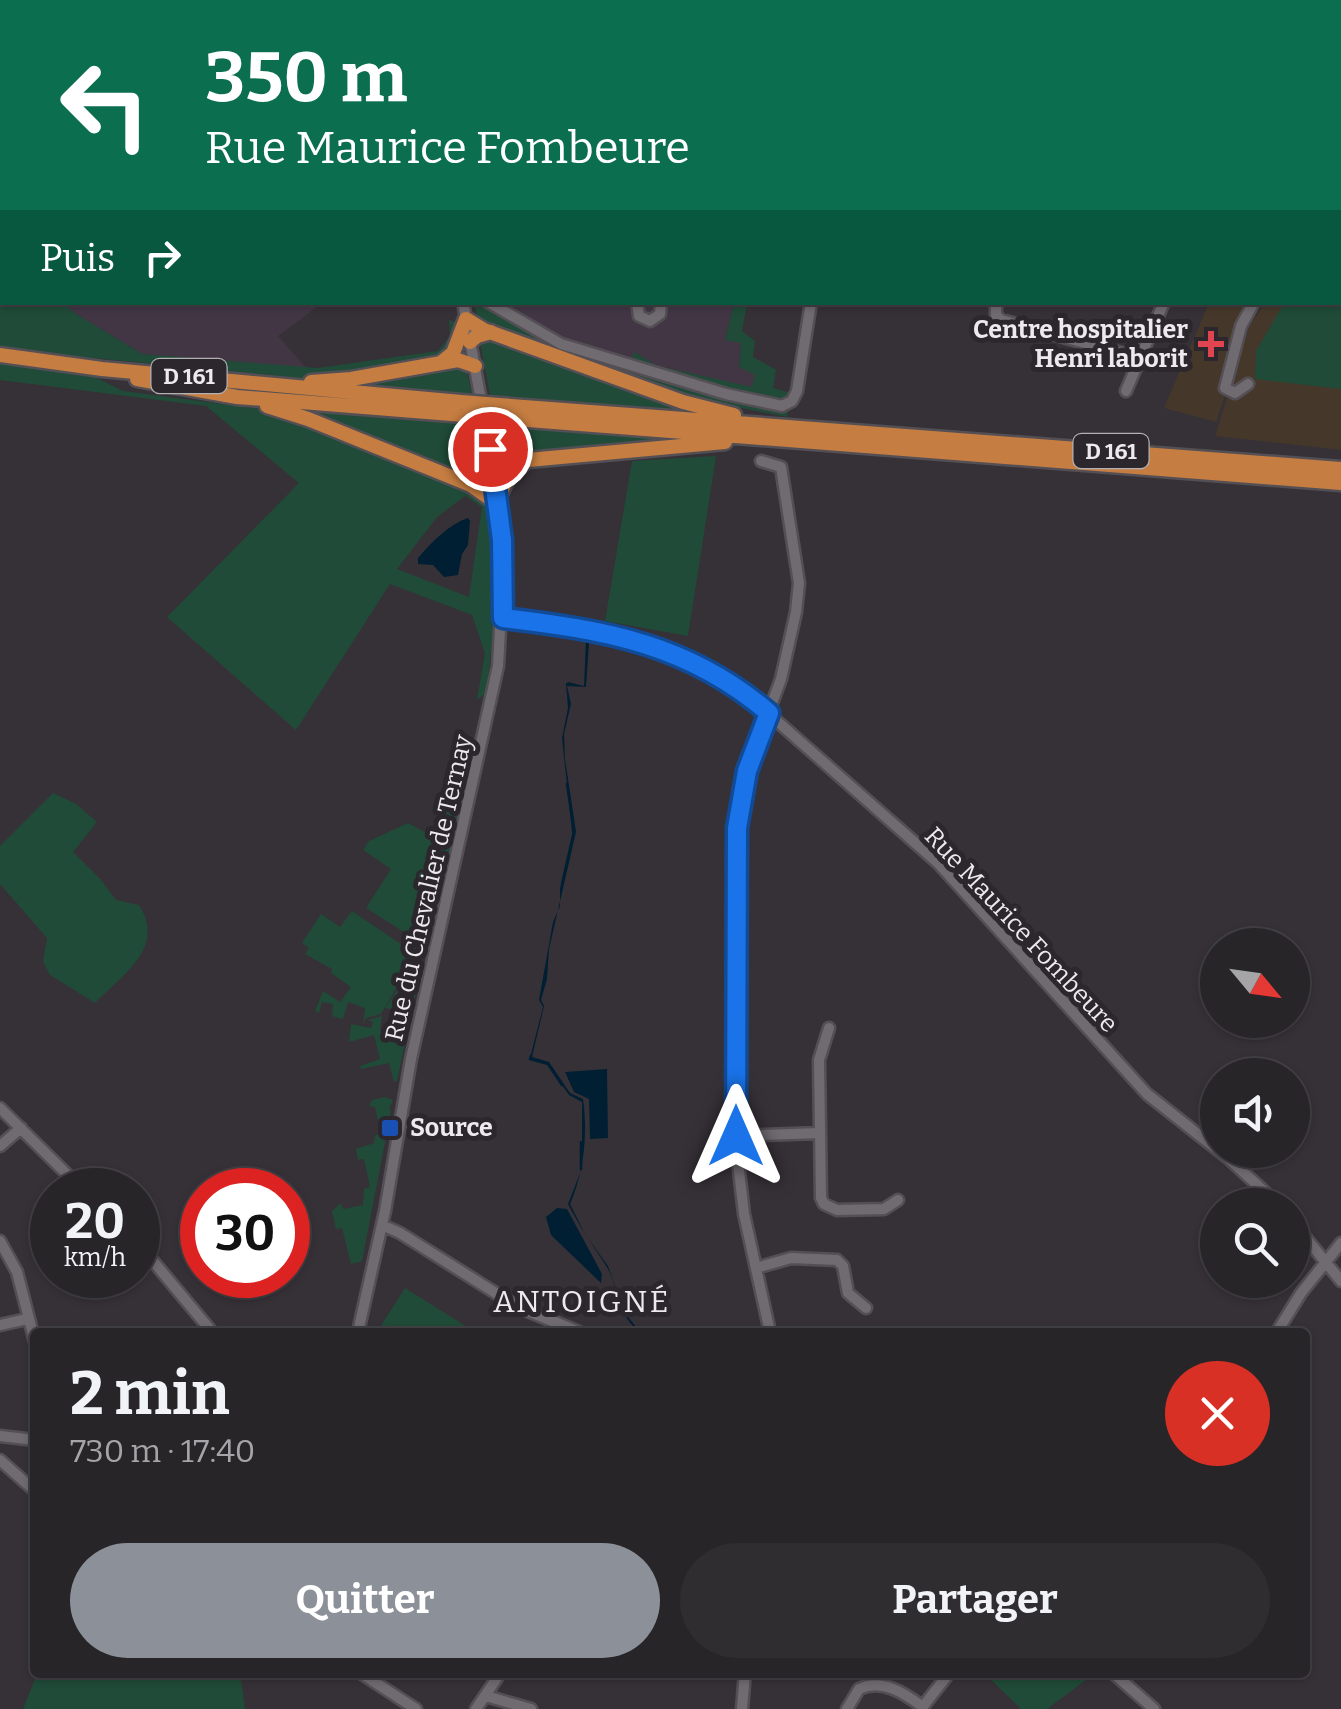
<!DOCTYPE html>
<html lang="fr">
<head>
<meta charset="utf-8">
<style>
	:root { --surface:#282529; --page:#302d31; --text:#f1f3f6; --muted:#a5a5a8; --line:#444246; --accent:#8c9099 }
	body { margin:0; font-family:Bitter,serif; background:var(--page); color:var(--text); height:100vh; display:flex; flex-direction:column; font-size:38px; white-space:nowrap }
	* { box-sizing:border-box; margin:0 }
	p { font-size:32px; color:var(--muted) }
	.icon { flex:none; width:55px; height:55px; fill:none; stroke:currentColor; stroke-width:2; stroke-linecap:round; stroke-linejoin:round }
	.map { position:relative; flex:1; overflow:hidden }
	.panel { position:absolute; left:30px; top:1328px; width:1280px; height:350px; display:flex; flex-direction:column; background:var(--surface); border-radius:10px; box-shadow:0 2px 8px #0004,0 0 0 2px var(--line) }
	.panel>* { flex:none }
	.top-card { position:absolute; left:0px; top:0px; width:1342px; height:305px; box-shadow:0 2px 8px #0004,0 0 0 2px var(--line); background:#0b6e4f; color:#fff; overflow:hidden }
	.needle { width:65px; rotate:119deg }
	.buttons { position:absolute; left:1200px; top:928px; display:grid; gap:20px }
	.buttons a { display:grid; place-items:center; width:110px; height:110px; border-radius:50%; background:var(--surface); box-shadow:0 2px 8px #0004,0 0 0 2px var(--line); font-size:50px }
	.speed { position:absolute; left:30px; top:1168px; display:flex; gap:20px; font-size:50px; font-weight:700; text-align:center }
	.speed>* { display:grid; place-content:center; width:130px; height:130px; border-radius:50%; background:var(--surface); box-shadow:0 2px 8px #0004,0 0 0 2px var(--line); line-height:1 }
	.speed small { font-size:25px; font-weight:400 }
	.speed .limit { border:15px solid #d22; background:#fff; color:#111 }
	.pin { position:absolute; display:grid; place-items:center; width:85px; height:85px; color:#fff; margin:-42px; border:5px solid #fff; border-radius:50%; box-shadow:0 2px 10px #0007 }
	.me { position:absolute; width:110px; margin:-55px; rotate:0deg; stroke-linejoin:round; filter:drop-shadow(0 0 8px #0008) }
	.turn { display:flex; align-items:center; gap:35px; height:210px; padding:0 40px; font-size:45px }
	.turn .icon { width:130px; height:130px; stroke-width:2.5 }
	.turn b { display:block; font-size:70px; line-height:85px }
	.then { display:flex; align-items:center; height:95px; padding:0 40px; background:#0003; gap:20px; font-size:38px }
	.round { display:grid; place-items:center; flex:none; width:105px; height:105px; border-radius:52px; background:var(--page) }
	.head { display:flex; align-items:center; justify-content:space-between; height:170px; padding:0 40px }
	h1 { font-size:60px; font-weight:700; line-height:75px }
	.cta { display:flex; gap:20px; margin-top:auto; padding:20px 40px }
	.cta a { flex:1; height:115px; border-radius:60px; background:var(--accent); color:#fff; font-size:40px; font-weight:700; line-height:115px; text-align:center }
	.cta a+a { background:var(--page); color:var(--text) }
	.map>svg:first-child { display:block }
</style>
</head>
<body>
<div class="map">
<svg width="1341" height="1709" viewBox="0 0 1341 1709">
	<rect width="100%" height="100%" fill="#363137"/>
	<path fill="#423645" d="M63 303H322L278 336 306 368 142 354 73 312Z
		M501 303H734L725 339 741 343 739 367 756 375 752 387 632 363 552 337Z"/>
	<path fill="#45382a" d="M1235 0H1341V450L1215 436 1250 325 1265 303 1340 302V2H1231Z
		M1209 303H1249L1236 324 1226 364V392L1216 422 1164 408Z"/>
	<path fill="#204b38" fill-rule="evenodd" d="M0 225 2 302 63 303 73 312 142 354 318 368 438 351 450 336 449 320 455 322 456 339 441 358 311 379 0 349Z
		M474 303H482L557 346 729 399 788 411 787 417 696 399 493 329 477 316Z
		M734 303H747L742 331 755 341 753 357 776 370 773 388 791 393 782 402 757 399 552 337V332L585 347 632 360 634 352 658 366 752 387 755 375 739 367 741 343 725 340Z
		M1284 303H1336L1341 307V389L1255 379 1256 351Z
		M487 336 728 416 490 395 480 343Z
		M0 361 91 375 123 391 260 409 290 417 477 493 490 506C501 567 494 632 486 693L477 700 485 653 472 615 390 584 296 730 167 617 299 483 206 406 0 380ZM465 496 482 507 469 597 397 569 437 517Z
		M453 363 466 368 472 394 318 385Z
		M271 404 478 423 488 479 483 482Z
		M498 424 712 439 519 458 501 449Z
		M716 456 688 636 605 621 632 461Z
		M457 758 465 772 453 839 448 841 452 843 426 946 366 908 391 869 363 850 369 841 408 823 434 837 445 820 431 810 460 776 450 769Z
		M53 793 76 804 97 822 73 852 101 880 116 900 139 905C166 947 124 974 95 1003L50 975 43 962 47 938 0 884V846Z
		M352 911 417 955 422 965 397 1081 394 1082 389 1063 361 1069 360 1066 380 1059 374 1035 349 1042 351 1024 371 1028 373 1022 368 1020 382 1016 380 1031 401 1036 406 1013 385 1008 398 989 396 1001 408 1003 414 974 402 971 399 983 381 1014 366 1018 363 1025 365 1008 348 1002 343 1019 332 1016 333 1004 322 1002 319 1013 315 1011 323 991 340 1002 351 987 331 973 332 969 305 954 309 948 302 943 321 914 340 927Z
		M385 1097 393 1100 389 1109 391 1111 362 1261 351 1264 342 1228 336 1229 332 1211 341 1203 343 1209 363 1205 364 1189 370 1187 364 1159 358 1160 356 1149 374 1143 375 1135 381 1133 375 1107 369 1106 372 1100Z
		M405 1288 475 1332H377Z
		M109 1673H240L245 1709H23L37 1674Z
		M984 1673H1095L1047 1709H1021Z"/>
	<path fill="#011f33" d="M468 518 470 521 468 545 462 554 458 575 444 577 433 565 418 564V558C431 543 449 524 468 518Z
		M586 640 589 642 586 687 567 686 571 704 564 734 565 759 576 832 549 949 547 979 541 1000 544 1006 532 1057 549 1062 570 1093 583 1099C588 1134 584 1172 570 1204L585 1234 608 1266 625 1313 640 1332C615 1314 620 1286 605 1264 592 1244 579 1226 568 1204L582 1168V1102L569 1095 546 1063 530 1058 543 1007 539 1000 553 922 560 906V888L573 841 562 738 568 708 566 684 568 682 584 686Z
		M607 1069 608 1138 590 1139 589 1099 574 1092 565 1072Z
		M557 1208 567 1209 602 1274 601 1283 551 1235 546 1217Z"/>
	<g fill="none" stroke-linecap="round" stroke-linejoin="round">
		<path stroke="#011f33" stroke-width="2.5" d="M562 884 574 831 567 784
			M531 1056 530 1059 548 1064 562 1085
			M581 1142V1169"/>
		<defs>
			<path id="minor" d="M24 0 28 2
				M388 0 390 2
				M1061 0V2
				M1153 0 1154 2
				M137 2 138 0
				M568 2 569 0
				M607 2 608 0
				M713 2 714 0
				M762 2V0
				M887 2 888 0
				M970 2 972 0
				M1218 2 1221 0
				M0 134 2 138
				M0 195 2 193
				M463 302 496 483
				M488 302 561 344 726 394 782 406 792 401 797 391 811 302
				M637 302 639 316 650 321 660 314 661 302
				M996 302V315L1001 320 1140 358
				M1248 384 1235 393 1225 388 1241 326 1254 302
				M1126 391 1164 302
				M761 461 781 467 799 583 796 612 781 679 747 771 737 828 735 1136 744 1214 770 1332
				M503 619 579 627 639 640 688 660 753 700 938 863 1147 1094 1228 1158 1279 1205
				M829 1028 819 1060 821 1198 824 1204 837 1210 884 1209 898 1200
				M0 1108 83 1190
				M735 1136 820 1133
				M0 1146 21 1128
				M1292 1221 1341 1281
				M382 1225 400 1233 518 1307 579 1332
				M0 1241 17 1272 35 1342
				M138 1243 212 1332
				M756 1268 791 1258 837 1260 843 1266 848 1293 866 1308
				M0 1325 27 1319
				M358 1332 385 1211 411 1059 498 666 503 577 498 500
				M1277 1332 1301 1293 1341 1243
				M0 1436 35 1440
				M0 1460 35 1491
				M359 1672 416 1709
				M1112 1672 1154 1709
				M486 1696 531 1709
				M476 1709 501 1672
				M742 1709 745 1672
				M847 1709 859 1689C882 1678 904 1693 923 1707
				M921 1709 950 1672"/>
			<path id="major" d="M470 342 477 336 491 332
				M0 355 102 369 461 402
				M442 362 453 353 466 319 484 330 683 402 734 415
				M137 379 237 397 464 415
				M311 382 351 379 458 360 475 366
				M499 405 1341 469
				M267 406 308 419 471 485 499 505
				M503 418 1341 483
				M490 449 503 459 517 461 725 442
				M471 485 496 479
				M498 498 508 477 527 460"/>
		</defs>
		<use href="#minor" stroke="#534f54" stroke-width="15"/>
		<use href="#major" stroke="#534f54" stroke-width="19"/>
		<use href="#minor" stroke="#706b71" stroke-width="10"/>
		<use href="#major" stroke="#c57d41" stroke-width="14"/>
		<defs>
			<path id="major-bridge" d="M461 402 499 405
				M464 415 503 418"/>
		</defs>
		<use href="#major-bridge" stroke="#534f54" stroke-width="19" stroke-linecap="butt"/>
		<use href="#major-bridge" stroke="#c57d41" stroke-width="14"/>
	</g>
	<g fill="none" stroke-linecap="round" stroke-linejoin="round">
		<defs>
			<path id="route" d="M490 449 502 540 503 618C605 630 689 644 769 713L747 771 737 828 736 1136"/>
		</defs>
		<use href="#route" stroke="#114b97" stroke-width="25"/>
		<use href="#route" stroke="#1a73e8" stroke-width="18"/>
	</g>
	<path fill="#e0444e" stroke="#2c272d" stroke-width="4" d="M1206 329h10v10h10v10h-10v10h-10v-10h-10v-10h10z"/>
	<rect fill="#1a4fb4" stroke="#2c272d" stroke-width="4" x="380" y="1118" width="20" height="20" rx="5"/>
	<g text-anchor="middle" dominant-baseline="central" stroke-width="10" stroke-linejoin="round" paint-order="stroke">
		<g fill="#2c272d" stroke="#b3b0b3" stroke-width="2.5">
			<rect x="151.5" y="359" width="75" height="34" rx="8"/>
			<rect x="1073.5" y="434" width="75" height="34" rx="8"/>
		</g>
		<g font-size="22" font-weight="bold" fill="#edeaed">
			<text x="189" y="376">D 161</text>
			<text x="1111" y="451">D 161</text>
		</g>
		<g font-size="25" font-weight="bold" fill="#edeaed" stroke="#2c272d" text-anchor="end">
			<text x="1188" y="330">Centre hospitalier<tspan x="1188" dy="29">Henri laborit</tspan></text>
			<text x="410" y="1128" text-anchor="start">Source</text>
		</g>
		<g font-size="25" fill="#edeaed" stroke="#2c272d">
			<text transform="translate(429 888) rotate(-77)">Rue du Chevalier de Ternay</text>
			<text transform="translate(1021 930) rotate(47)">Rue Maurice Fombeure</text>
		</g>
		<g font-size="30" letter-spacing="2.5" fill="#edeaed" stroke="#2c272d">
			<text x="582" y="1302">ANTOIGNÉ</text>
		</g>
	</g>
</svg>
<div class="buttons">
<a><svg class="needle" viewBox="-14 -14 28 28"><path d="M0-13l5 13h-10z" fill="#e53935"/><path d="M0 13l5-13h-10z" fill="#a5a5a8"/></svg></a>
<a><svg class="icon" aria-label="sound" viewBox="0 0 24 24"><path d="M4 9h4l5-4v14l-5-4H4zM17 9q2 3 0 6"/></svg></a>
<a><svg class="icon" aria-label="search" viewBox="0 0 24 24"><circle cx="10" cy="10" r="6"/><path d="M15 15l6 6"/></svg></a>
</div>
<div class="speed"><div>20<small>km/h</small></div><div class="limit">30</div></div>
<div class="pin" style="left:490px;top:449px;background:#d93025"><svg class="icon" aria-label="arrive" viewBox="0 0 24 24"><path d="M6 21V4h12l-3 4 3 4H6"/></svg></div>
<svg class="me" style="left:736px;top:1136px" viewBox="-20 -20 40 40"><path d="M0-17L14 15 0 8-14 15z" fill="#1a73e8" stroke="#fff" stroke-width="4"/></svg>
<div class="top-card">
<div class="turn"><svg class="icon" aria-label="left" viewBox="0 0 24 24"><path d="M17 20v-9H6M10 6l-5 5 5 5"/></svg><div><b>350 m</b>Rue Maurice Fombeure</div></div>
<div class="then">Puis<svg class="icon" aria-label="right" viewBox="0 0 24 24"><path d="M7 20v-9h11M14 6l5 5-5 5"/></svg></div>
</div>
<section class="panel">
<div class="head"><div><h1>2 min</h1><p>730 m · 17:40</p></div><a class="round" style="background:#d93025;color:#fff"><svg class="icon" aria-label="close" viewBox="0 0 24 24"><path d="M6 6l12 12M18 6L6 18"/></svg></a></div>
<div class="cta"><a>Quitter</a><a>Partager</a></div>
</section>
</div>
</body>
</html>
